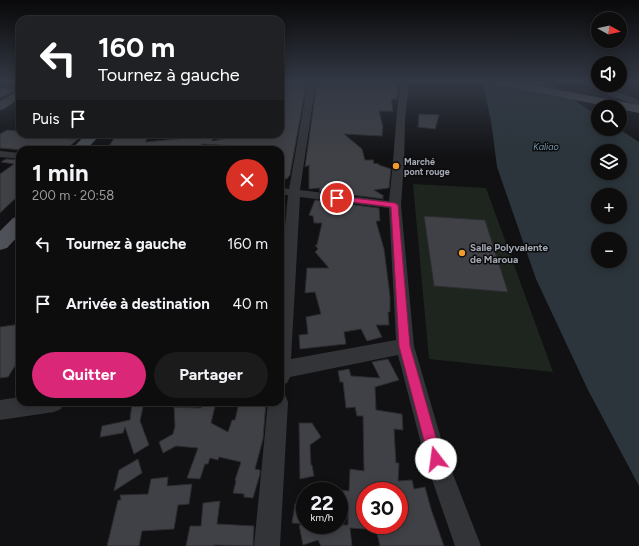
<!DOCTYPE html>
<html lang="fr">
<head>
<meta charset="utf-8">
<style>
	:root { --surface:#0d0d0e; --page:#1b1b1c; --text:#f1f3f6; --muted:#9a9c9e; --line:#2d2d2e; --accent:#db2777 }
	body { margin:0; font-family:Figtree,sans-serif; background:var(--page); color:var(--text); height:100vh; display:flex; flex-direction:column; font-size:15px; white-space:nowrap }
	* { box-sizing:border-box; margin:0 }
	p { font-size:13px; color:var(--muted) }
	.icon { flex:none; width:22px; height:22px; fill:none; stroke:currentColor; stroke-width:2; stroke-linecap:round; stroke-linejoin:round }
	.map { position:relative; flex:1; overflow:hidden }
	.details { position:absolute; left:16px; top:146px; width:268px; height:260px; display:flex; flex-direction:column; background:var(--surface); border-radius:12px; box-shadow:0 2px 10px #0003,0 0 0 1px var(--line) }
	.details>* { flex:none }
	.hud { position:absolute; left:16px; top:16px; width:268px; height:122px; border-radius:12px; box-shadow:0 2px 10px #0003,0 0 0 1px var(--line); background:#202124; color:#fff; overflow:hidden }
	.needle { width:26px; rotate:98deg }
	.fabs { position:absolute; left:591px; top:12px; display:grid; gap:8px }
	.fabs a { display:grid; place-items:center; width:36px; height:36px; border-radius:50%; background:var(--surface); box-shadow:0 2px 10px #0003,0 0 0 1px var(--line); font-size:20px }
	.speed { position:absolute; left:296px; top:482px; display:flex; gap:8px; font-size:20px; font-weight:700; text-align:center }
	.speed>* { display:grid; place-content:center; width:52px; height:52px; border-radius:50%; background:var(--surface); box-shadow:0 2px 10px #0003,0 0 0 1px var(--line); line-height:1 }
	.speed small { font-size:10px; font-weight:400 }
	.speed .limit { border:6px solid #d22; background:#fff; color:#111 }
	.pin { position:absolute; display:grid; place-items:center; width:34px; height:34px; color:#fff; margin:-17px; border:2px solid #fff; border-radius:50%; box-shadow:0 1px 4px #0007 }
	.me { position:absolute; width:44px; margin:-22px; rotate:345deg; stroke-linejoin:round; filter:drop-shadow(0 0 3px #0008) }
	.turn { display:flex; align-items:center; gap:14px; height:84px; padding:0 16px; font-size:18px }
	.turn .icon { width:52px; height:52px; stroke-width:2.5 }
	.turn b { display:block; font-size:28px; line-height:34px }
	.then { display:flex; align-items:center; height:38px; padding:0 16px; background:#0003; gap:8px; font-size:15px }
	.round { display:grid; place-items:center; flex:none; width:42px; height:42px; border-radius:21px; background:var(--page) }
	.summary { display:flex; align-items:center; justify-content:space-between; height:68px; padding:0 16px }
	h1 { font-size:24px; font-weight:700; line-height:30px }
	.cta { display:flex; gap:8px; margin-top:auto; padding:8px 16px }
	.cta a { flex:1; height:46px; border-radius:24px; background:var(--accent); color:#fff; font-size:16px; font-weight:700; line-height:46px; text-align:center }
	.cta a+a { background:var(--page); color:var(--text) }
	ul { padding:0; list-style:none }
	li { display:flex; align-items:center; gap:12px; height:60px; padding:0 16px }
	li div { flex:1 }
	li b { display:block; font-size:15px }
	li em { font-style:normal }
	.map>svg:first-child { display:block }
</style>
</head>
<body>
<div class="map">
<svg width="639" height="546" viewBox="0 0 639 546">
	<rect width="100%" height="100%" fill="#111113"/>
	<path fill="#1e251e" d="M413 184 486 188 553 372 429 359Z"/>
	<path fill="#2b353b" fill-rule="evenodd" d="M482 81H546L598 116V129H619L639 142V486L588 390 536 279 497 167 491 121ZM598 151H620V173H598ZM598 195H620V217H598ZM598 239H620V261H598Z"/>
	<path fill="#404146" stroke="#2b2c2f" d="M280 81H307L290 175 287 179 280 178V150H252L254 148 249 147 202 144 201 150H111L115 147 109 146 117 134 150 135 145 142 197 137 198 134H214L212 141 248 134 250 138 280 134Z
		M317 81H376L396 82 398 89 397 99H391L393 111H379L383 127 382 136 344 134 362 149 365 160H374L373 163 379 164V165L391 169 389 188 374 190 384 196 382 197 384 199 319 191 320 188 309 189V165L305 167Z
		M0 87 17 90 0 98Z
		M419 114 439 115 435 129 418 127Z
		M7 130 20 131V134H73L67 139H78L65 150H22L0 148V134Z
		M6 159 20 160V194L0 213V174L14 164 1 162Z
		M315 200 379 208 380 221H376L384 249 390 296V312H388L389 325H376L382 337 367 341 361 329 344 332 346 344 300 349 299 335 308 334 306 317 321 314 315 292 305 293 307 268H329L315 252 318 249 315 245H317L322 223H314L313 216 309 215Z
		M280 206H285L282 242H280Z
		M424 216 485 220 508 292 434 286Z
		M20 324V358L8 377 0 378V327Z
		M388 359 399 380 375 387 376 410 402 414 403 430 394 429 396 463H399L398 481 412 480 414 489 425 487 431 509 444 546H380L375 525H399V491H365V529L350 528 352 546H321L318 540 303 545 299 525H348V506L339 504V490L349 491 350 469 364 471 363 416H357L355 407 346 408 343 382H340L338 371 349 369 351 376 380 378 372 362Z
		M132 402H144L140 421 149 445 134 454 125 427 123 433 100 437 102 426 130 420Z
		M203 402H216L211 423 228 432 232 420H235L239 402H266L263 439 255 469 260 470V474L253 498 244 497V494L233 493 236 481 235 480 241 462 219 457 218 460 210 458 208 464H205L200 479 187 478 198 448 176 446 163 453 159 442 173 434 175 426 174 407 201 408Z
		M299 423H312L321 437 310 445 311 465H312L314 476 300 479Z
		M138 459 142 473 114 491 119 470Z
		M168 477 167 486 192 484 189 504 178 505 174 529 142 531 139 546H107L118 500H121L120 495 148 494 151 479Z
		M220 501 217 524 254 526 253 546 214 545V546H186L190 526H201L203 503Z
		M295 504 305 506V524L292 523Z"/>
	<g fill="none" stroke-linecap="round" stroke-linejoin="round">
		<path fill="#323438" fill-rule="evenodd" d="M308 81H316L300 190 389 201C394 161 395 121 401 81H409L405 121 404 163 401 205 414 346 447 459 481 546H455L425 459 398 355 290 377 287 383 280 386V277L288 195H280V187L289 189ZM300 197 389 208 396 340 291 359Z
			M588 81H597L598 85H604L614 91 639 100V106L608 95Z
			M0 151 20 153V159L0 157Z
			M280 393 285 395 288 402 280 546H254L268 402H280Z
			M20 397V402H64L61 409 54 412 0 420V400Z"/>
		<path fill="#404348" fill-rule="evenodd" d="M20 90V98L4 109 0 110V101Z"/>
		<path fill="#4e5157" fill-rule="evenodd" d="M489 81H511L639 105V113L620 109V107H610L495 84Z
			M86 134H101L86 150H71Z
			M20 216V234L7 248 0 250V231L13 218Z"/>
	</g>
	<linearGradient id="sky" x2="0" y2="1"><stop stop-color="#09090a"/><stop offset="0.52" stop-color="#323844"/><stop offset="1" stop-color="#323844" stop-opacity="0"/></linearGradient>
	<rect width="639" height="157" fill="url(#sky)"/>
	<path fill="#db2777" stroke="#8e194d" d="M335 196 395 203 398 205 410 346 442 459 440 464 436 466 431 464 429 459 399 346 391 207 337 200 335 199Z"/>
	<g fill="#f09b2c" stroke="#0c0c0e" stroke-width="1.5">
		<circle cx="396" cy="166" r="4"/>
		<circle cx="462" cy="253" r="4"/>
	</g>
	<g text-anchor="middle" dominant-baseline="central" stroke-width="3" stroke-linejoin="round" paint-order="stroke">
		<g font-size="9" font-style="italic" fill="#799baf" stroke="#0c0c0e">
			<text x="546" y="146">Kaliao</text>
		</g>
		<g font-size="9" font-weight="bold" fill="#a3a9b3" stroke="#0c0c0e" text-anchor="start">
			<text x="404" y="161">Marché<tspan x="404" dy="10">pont rouge</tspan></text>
		</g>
		<g font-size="10" font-weight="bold" fill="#a3a9b3" stroke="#0c0c0e" text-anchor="start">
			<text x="470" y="247">Salle Polyvalente<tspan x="470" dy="12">de Maroua</tspan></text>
		</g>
	</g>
</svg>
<div class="fabs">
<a><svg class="needle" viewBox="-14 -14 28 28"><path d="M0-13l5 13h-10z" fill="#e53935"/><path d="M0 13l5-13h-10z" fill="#9a9c9e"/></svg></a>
<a><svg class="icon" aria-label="sound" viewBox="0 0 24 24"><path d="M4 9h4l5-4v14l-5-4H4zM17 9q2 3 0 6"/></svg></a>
<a><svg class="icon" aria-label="search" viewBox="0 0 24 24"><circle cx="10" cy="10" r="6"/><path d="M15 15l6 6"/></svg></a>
<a><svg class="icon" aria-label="layers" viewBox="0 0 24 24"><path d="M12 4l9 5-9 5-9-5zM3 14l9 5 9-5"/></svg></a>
<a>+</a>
<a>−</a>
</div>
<div class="speed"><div>22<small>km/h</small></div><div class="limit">30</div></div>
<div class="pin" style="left:337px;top:198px;background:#d93025"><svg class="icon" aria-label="arrive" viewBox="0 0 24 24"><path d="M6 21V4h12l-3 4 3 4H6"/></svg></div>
<svg class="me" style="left:436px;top:459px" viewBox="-20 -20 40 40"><circle r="19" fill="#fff"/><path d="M0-13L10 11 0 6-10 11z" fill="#db2777"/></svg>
<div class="hud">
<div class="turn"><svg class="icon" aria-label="left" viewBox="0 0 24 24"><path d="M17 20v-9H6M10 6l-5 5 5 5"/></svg><div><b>160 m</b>Tournez à gauche</div></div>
<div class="then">Puis<svg class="icon" aria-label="arrive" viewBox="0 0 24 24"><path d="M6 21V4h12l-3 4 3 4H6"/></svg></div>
</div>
<section class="details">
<div class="summary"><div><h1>1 min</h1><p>200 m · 20:58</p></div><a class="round" style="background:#d93025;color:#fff"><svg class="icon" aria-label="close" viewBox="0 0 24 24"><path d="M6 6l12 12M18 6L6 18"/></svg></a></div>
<ul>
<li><svg class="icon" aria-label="left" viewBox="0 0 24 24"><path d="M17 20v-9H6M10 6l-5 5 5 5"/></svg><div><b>Tournez à gauche</b></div><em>160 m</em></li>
<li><svg class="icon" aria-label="arrive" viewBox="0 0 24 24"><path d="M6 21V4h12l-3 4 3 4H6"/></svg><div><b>Arrivée à destination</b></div><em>40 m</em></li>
</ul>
<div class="cta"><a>Quitter</a><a>Partager</a></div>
</section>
</div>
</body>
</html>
